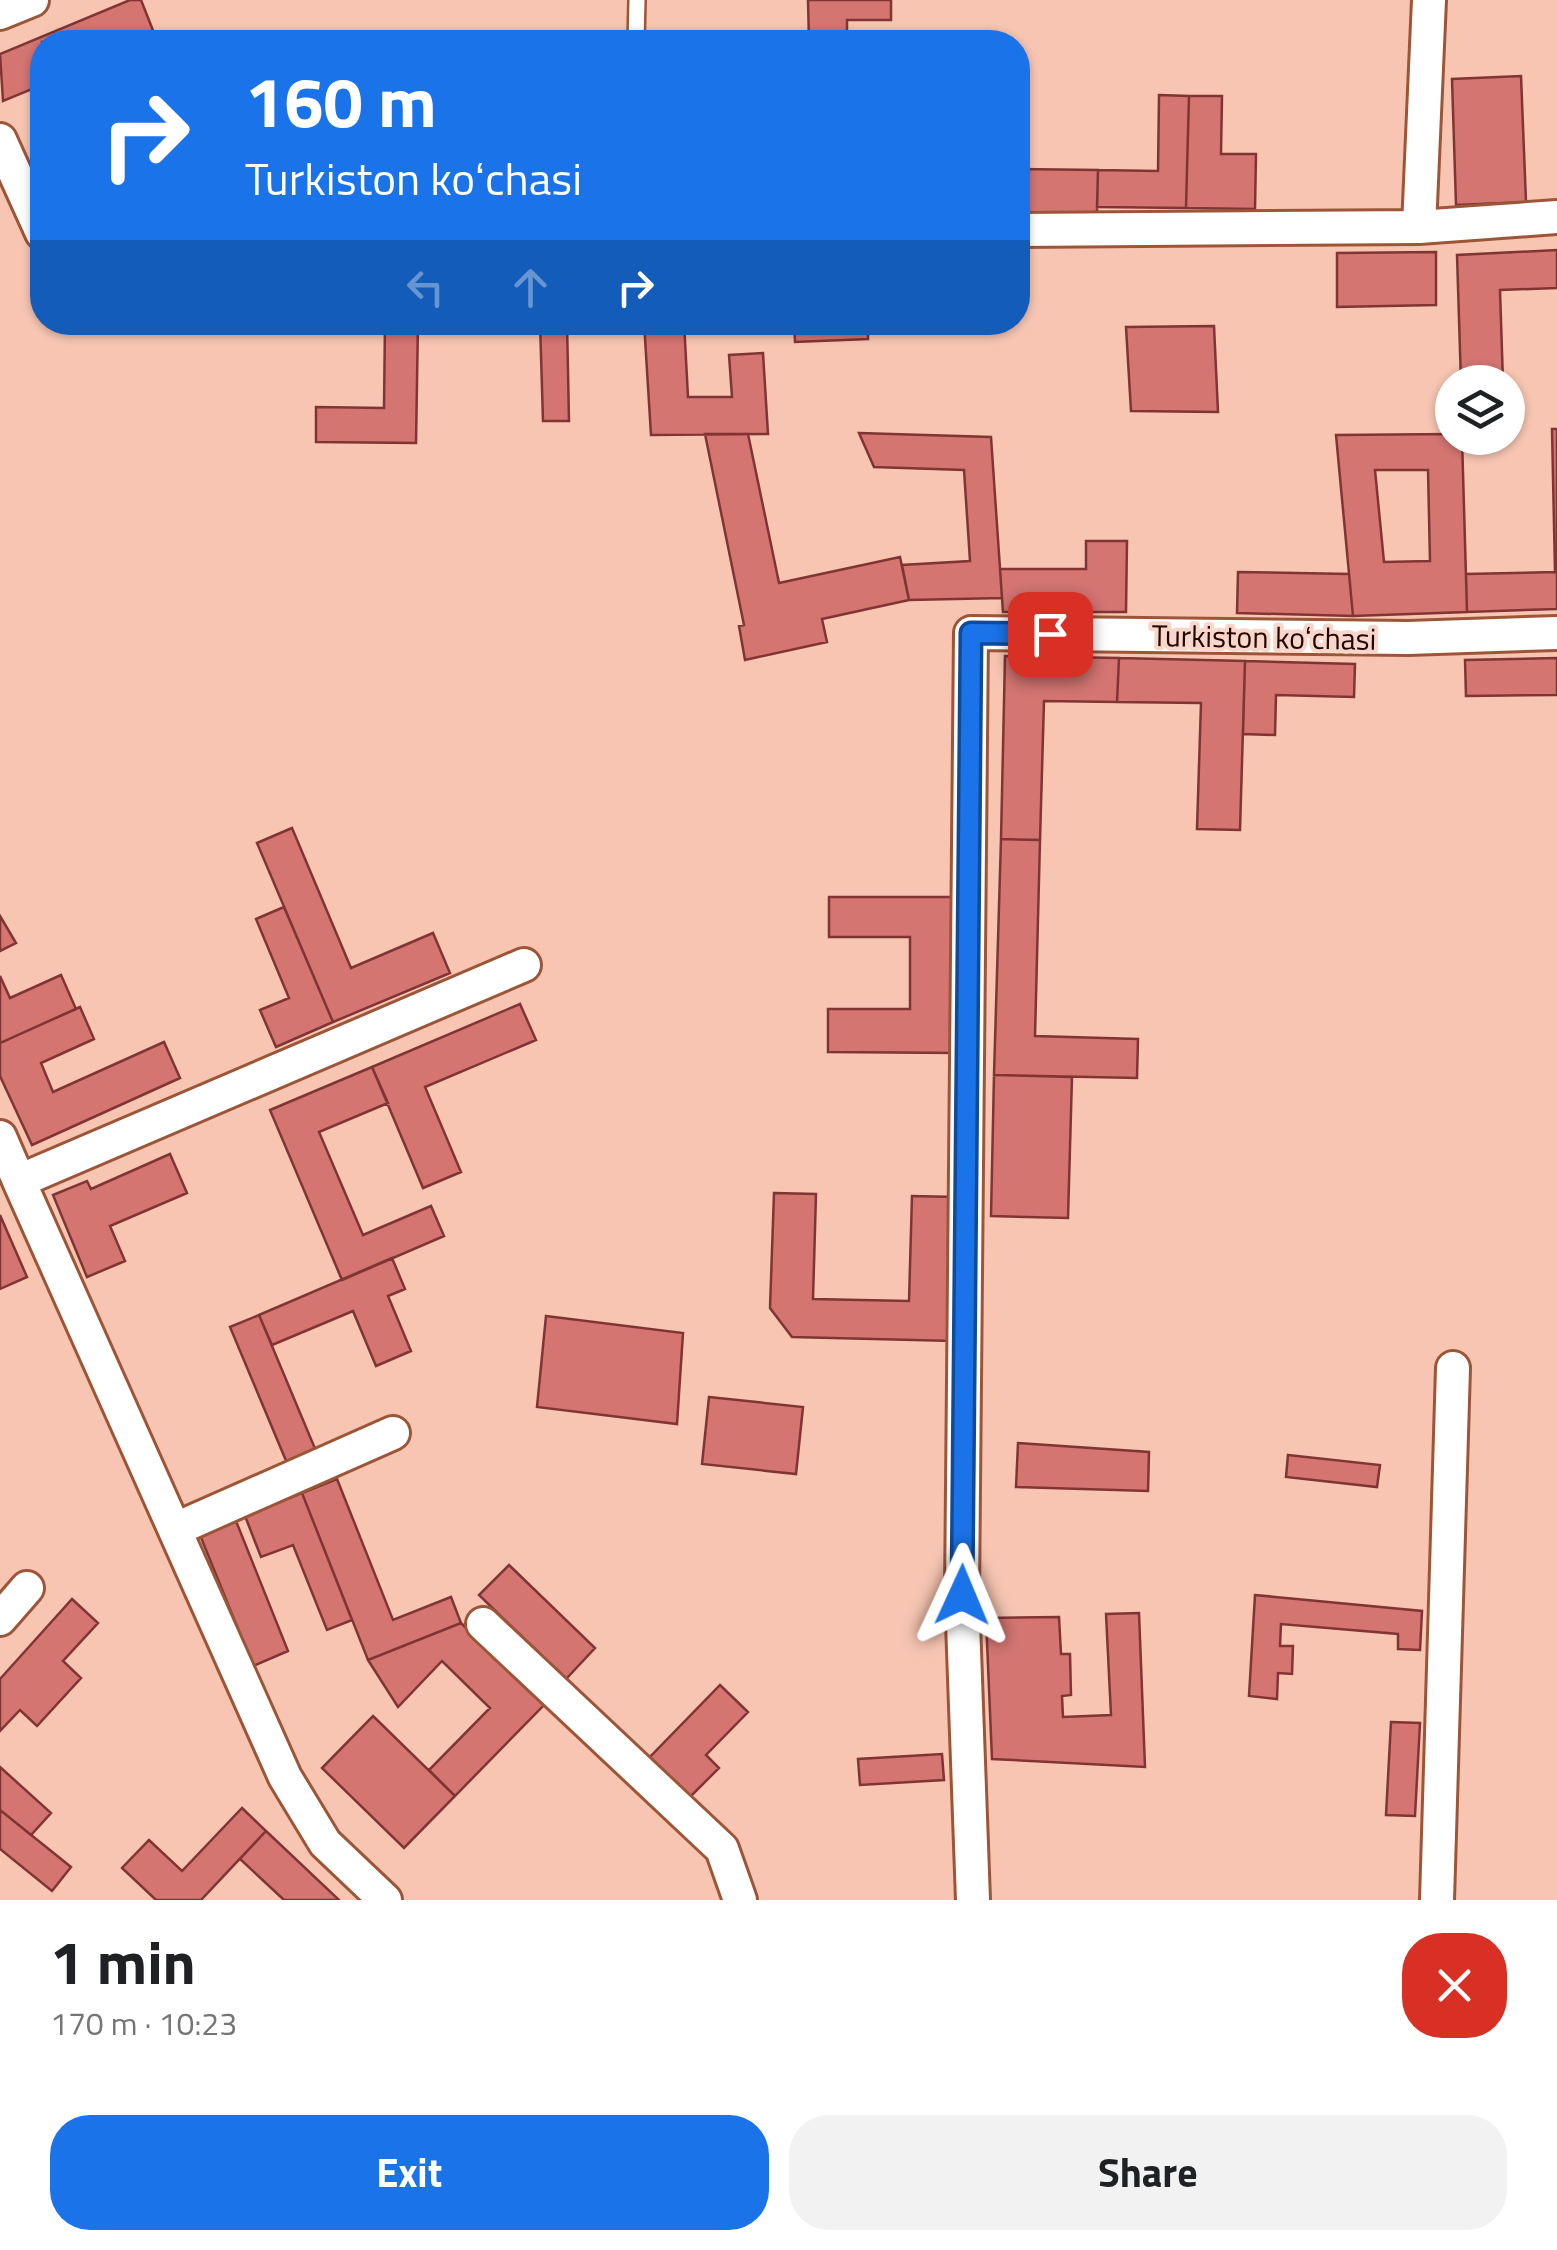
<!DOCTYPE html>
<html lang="en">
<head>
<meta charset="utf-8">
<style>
	:root { --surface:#fff; --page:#f2f2f2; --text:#202124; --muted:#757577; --accent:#1a73e8 }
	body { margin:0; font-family:"Titillium Web",sans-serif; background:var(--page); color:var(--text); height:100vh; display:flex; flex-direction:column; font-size:38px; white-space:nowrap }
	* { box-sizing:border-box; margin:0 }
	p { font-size:32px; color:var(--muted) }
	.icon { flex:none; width:55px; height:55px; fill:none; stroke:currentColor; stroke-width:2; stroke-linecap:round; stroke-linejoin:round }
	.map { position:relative; height:1900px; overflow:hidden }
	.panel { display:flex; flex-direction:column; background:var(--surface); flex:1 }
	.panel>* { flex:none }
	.guide { position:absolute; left:30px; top:30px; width:1000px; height:305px; border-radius:40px; box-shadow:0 2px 8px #0004; background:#1a73e8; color:#fff; overflow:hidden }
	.buttons { position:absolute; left:1435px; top:365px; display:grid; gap:20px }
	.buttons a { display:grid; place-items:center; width:90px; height:90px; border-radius:50%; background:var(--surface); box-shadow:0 2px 8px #0004; font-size:50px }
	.pin { position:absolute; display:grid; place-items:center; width:85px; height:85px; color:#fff; margin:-42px; border-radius:20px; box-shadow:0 5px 15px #0006 }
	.me { position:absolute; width:110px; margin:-55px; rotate:1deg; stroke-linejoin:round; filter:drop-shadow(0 0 8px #0008) }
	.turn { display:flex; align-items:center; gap:35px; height:210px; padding:0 50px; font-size:45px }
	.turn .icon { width:130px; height:130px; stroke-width:2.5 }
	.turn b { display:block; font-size:70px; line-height:85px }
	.lanes { display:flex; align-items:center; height:95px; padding:0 50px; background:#0003; justify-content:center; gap:50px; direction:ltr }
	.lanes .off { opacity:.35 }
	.round { display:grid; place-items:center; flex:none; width:105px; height:105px; border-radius:40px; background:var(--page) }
	.summary { display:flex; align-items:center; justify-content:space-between; height:170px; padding:0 50px }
	h1 { font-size:60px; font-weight:700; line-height:75px }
	.cta { display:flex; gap:20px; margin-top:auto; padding:20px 50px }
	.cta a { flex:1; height:115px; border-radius:40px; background:var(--accent); color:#fff; font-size:40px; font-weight:700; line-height:115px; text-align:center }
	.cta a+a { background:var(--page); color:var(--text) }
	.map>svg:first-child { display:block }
</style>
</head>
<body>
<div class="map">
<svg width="1557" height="1900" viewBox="0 0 1557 1900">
	<rect width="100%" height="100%" fill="#f7c5b2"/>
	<path fill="#d47572" stroke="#803534" stroke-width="2.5" fill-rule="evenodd" d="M130 0H141L156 38 144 42H42V85L3 101 0 54Z
		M808 0H891V20H847V42H809Z
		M1521 76 1526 202 1456 205 1452 79Z
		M1159 95 1189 96 1186 208 1097 207 1098 170 1158 171Z
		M1189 96H1222L1221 154H1256L1255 209 1186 208Z
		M1018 169 1098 170 1097 214 1018 212Z
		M1557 250V288L1500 290 1503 382H1461L1457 255Z
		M1436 252V305L1337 307V253Z
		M385 322H418L416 443 316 442V407L384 408Z
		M540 322H567L569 421H543Z
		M644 322H684L688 397H732L729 355 763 353 768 434 651 435Z
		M794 322H868V339L795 342Z
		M946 322H980V330H946Z
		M1214 326 1218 412 1131 411 1126 327Z
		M1552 429H1557V609L1467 612 1466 574 1555 572Z
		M859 433 991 437 1002 598 909 600 902 565 970 561 964 470 874 467Z
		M705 434H748L779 583 900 557 909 600 822 619 827 642 745 660 739 626 744 625Z
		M1452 434V438H1462L1467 612 1353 616 1336 435ZM1375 470H1428L1430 561 1384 562Z
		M1086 541H1127L1126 612H1003L1000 569H1086Z
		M1238 572 1349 574 1353 616 1237 613Z
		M1005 656 1119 658 1117 702 1044 701 1040 840 1001 839Z
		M1119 658 1245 661 1240 830 1197 829 1201 703 1117 702Z
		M1557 658V695L1466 696 1465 660Z
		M1245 661 1355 664 1354 697 1276 695 1275 735 1243 734Z
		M292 828 351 968 433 933 450 973 333 1022 257 843Z
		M1001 839 1040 840 1035 1036 1138 1039 1137 1078 994 1075Z
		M829 897H958L957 1053 828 1052V1009H910V937H829Z
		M284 907 333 1022 276 1047 260 1010 289 998 256 919Z
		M0 916 16 943 0 951Z
		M61 975 76 1009 0 1043V976L10 998Z
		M520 1004 536 1040 425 1087 461 1172 423 1188 372 1067Z
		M80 1007 94 1039 41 1063 53 1092 164 1042 180 1078 32 1145 0 1076V1043Z
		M372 1067 388 1103 319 1132 363 1235 431 1206 444 1236 342 1280 270 1110Z
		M994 1075 1072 1077 1068 1218 991 1216Z
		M170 1154 187 1193 110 1226 125 1261 87 1277 53 1195 87 1181 91 1189Z
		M774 1193 816 1194 813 1299 909 1301 912 1196 957 1197 953 1341 792 1337 770 1308Z
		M0 1215 27 1277 0 1289Z
		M392 1258 405 1289 388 1296 411 1351 376 1366 353 1311 272 1345 259 1315Z
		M259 1315 316 1451 287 1463 230 1327Z
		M546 1316 683 1333 677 1424 537 1407Z
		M709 1397 803 1407 796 1474 702 1464Z
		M1018 1443 1149 1452 1148 1491 1016 1487Z
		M1288 1455 1380 1465 1377 1487 1286 1477Z
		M337 1479 393 1620 451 1597 461 1623 368 1660 302 1493Z
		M302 1493 352 1620 327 1630 293 1545 261 1557 245 1516Z
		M236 1521 288 1651 253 1666 200 1535Z
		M509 1565 595 1648 566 1679 479 1595Z
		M1255 1595 1422 1611 1420 1650 1398 1649V1634L1281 1624 1280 1646H1293L1292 1674 1278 1673 1277 1699 1249 1696Z
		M72 1599 98 1623 63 1661 81 1678 37 1726 20 1710 0 1731V1679Z
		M1139 1613 1145 1767 992 1759 986 1618 1059 1617 1061 1654H1070L1071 1695 1062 1696 1063 1717 1111 1715 1106 1614Z
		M461 1623 545 1704 455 1796 429 1770 490 1708 442 1661 398 1707 368 1660Z
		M720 1685 748 1712 706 1755 719 1768 689 1798 648 1759Z
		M373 1716 455 1796 404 1848 322 1768Z
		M1391 1722 1420 1723 1415 1816 1386 1815Z
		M942 1754 944 1780 860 1785 858 1759Z
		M0 1767 51 1813 31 1835 0 1810Z
		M242 1808 266 1831 201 1900H156L122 1868 149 1840 182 1871Z
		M0 1810 71 1867 52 1891 0 1849Z
		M266 1831 339 1900H284L240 1859Z"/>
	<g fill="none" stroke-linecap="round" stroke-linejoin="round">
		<defs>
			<path id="lane" d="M636 42 637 0"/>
			<path id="street" d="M1429 0 1419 227 1557 217
				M0 13 32 0
				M0 140 42 233
				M1018 230 1419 227
				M0 1137 19 1181 524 965
				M19 1181 285 1777 325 1843 385 1900
				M176 1529 393 1433
				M0 1619 27 1588
				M483 1624 722 1849 740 1900
				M973 1900 962 1595 971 633 1408 638 1557 633
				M1437 1900 1453 1368"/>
		</defs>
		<use href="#lane" stroke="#9d5537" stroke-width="20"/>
		<use href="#street" stroke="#9d5537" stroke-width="38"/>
		<use href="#lane" stroke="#fff" stroke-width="15"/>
		<use href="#street" stroke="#fff" stroke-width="32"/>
	</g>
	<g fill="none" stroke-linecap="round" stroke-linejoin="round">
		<defs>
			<path id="route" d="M962 1595 971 633 1050 634"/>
		</defs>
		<use href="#route" stroke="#114b97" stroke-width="25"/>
		<use href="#route" stroke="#1a73e8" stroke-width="18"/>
	</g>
	<g text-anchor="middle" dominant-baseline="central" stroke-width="8" stroke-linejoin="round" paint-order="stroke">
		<g font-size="30" fill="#220600" stroke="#f8d7ca">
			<text transform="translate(1264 637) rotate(1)">Turkiston koʻchasi</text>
		</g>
	</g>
</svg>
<div class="buttons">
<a><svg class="icon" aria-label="layers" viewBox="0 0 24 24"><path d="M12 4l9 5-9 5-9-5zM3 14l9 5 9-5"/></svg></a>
</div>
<div class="pin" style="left:1050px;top:634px;background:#d93025"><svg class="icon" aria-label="arrive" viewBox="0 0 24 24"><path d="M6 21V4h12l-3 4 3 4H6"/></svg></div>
<svg class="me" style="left:962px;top:1595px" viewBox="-20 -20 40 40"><path d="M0-17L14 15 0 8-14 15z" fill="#1a73e8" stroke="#fff" stroke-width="4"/></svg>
<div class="guide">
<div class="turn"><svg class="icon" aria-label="right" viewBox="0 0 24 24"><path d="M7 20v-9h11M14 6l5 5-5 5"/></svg><div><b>160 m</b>Turkiston koʻchasi</div></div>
<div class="lanes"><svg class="icon off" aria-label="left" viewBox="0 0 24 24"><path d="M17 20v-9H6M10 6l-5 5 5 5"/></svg><svg class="icon off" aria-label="ahead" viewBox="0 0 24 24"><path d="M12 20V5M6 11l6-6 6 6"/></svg><svg class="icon" aria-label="right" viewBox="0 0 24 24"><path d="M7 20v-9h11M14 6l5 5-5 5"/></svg></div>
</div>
</div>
<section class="panel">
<div class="summary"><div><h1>1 min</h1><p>170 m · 10:23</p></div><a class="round" style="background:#d93025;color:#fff"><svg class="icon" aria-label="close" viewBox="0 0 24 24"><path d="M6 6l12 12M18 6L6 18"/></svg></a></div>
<div class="cta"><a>Exit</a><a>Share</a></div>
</section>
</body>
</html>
